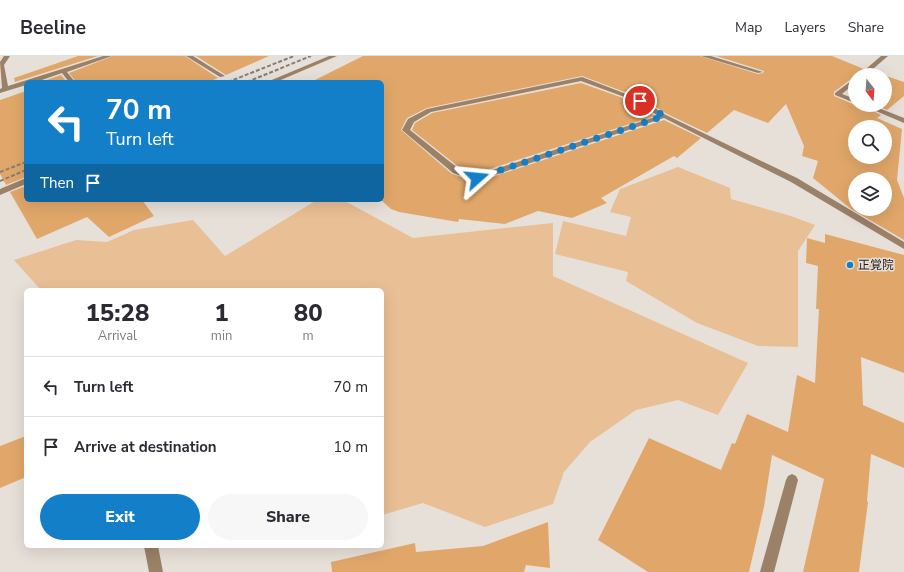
<!DOCTYPE html>
<html lang="en">
<head>
<meta charset="utf-8">
<style>
	:root { --surface:#fff; --page:#f7f7f7; --text:#2b2b33; --muted:#7c7c81; --line:#e1e1e2; --accent:#137fc9 }
	body { margin:0; font-family:"Nunito Sans","Noto Sans JP",sans-serif; background:var(--page); color:var(--text); height:100vh; display:flex; flex-direction:column; font-size:15px; white-space:nowrap }
	* { box-sizing:border-box; margin:0 }
	p { font-size:13px; color:var(--muted) }
	.icon { flex:none; width:22px; height:22px; fill:none; stroke:currentColor; stroke-width:2; stroke-linecap:round; stroke-linejoin:round }
	.map { position:relative; flex:1; overflow:hidden }
	.panel { position:absolute; left:24px; top:232px; width:360px; height:260px; display:flex; flex-direction:column; background:var(--surface); border-radius:6px; box-shadow:0 4px 16px #0002 }
	.panel>* { flex:none }
	.hud { position:absolute; left:24px; top:24px; width:360px; height:122px; border-radius:6px; box-shadow:0 4px 16px #0002; background:#137fc9; color:#fff; overflow:hidden }
	.needle { width:26px; rotate:163deg }
	.fabs { position:absolute; left:848px; top:12px; display:grid; gap:8px }
	.fabs a { display:grid; place-items:center; width:44px; height:44px; border-radius:50%; background:var(--surface); box-shadow:0 4px 16px #0002; font-size:20px }
	.pin { position:absolute; display:grid; place-items:center; width:34px; height:34px; color:#fff; margin:-17px; border:2px solid #fff; border-radius:50%; box-shadow:0 1px 4px #0007 }
	.me { position:absolute; width:44px; margin:-22px; rotate:72deg; stroke-linejoin:round; filter:drop-shadow(0 0 3px #0008) }
	.turn { display:flex; align-items:center; gap:14px; height:84px; padding:0 16px; font-size:18px }
	.turn .icon { width:52px; height:52px; stroke-width:2.5 }
	.turn b { display:block; font-size:28px; line-height:34px }
	.then { display:flex; align-items:center; height:38px; padding:0 16px; background:#0003; gap:8px; font-size:15px }
	.eta { display:flex; justify-content:space-evenly; align-items:center; height:68px; text-align:center }
	.eta b { font-size:24px; font-weight:800; line-height:28px }
	.button { display:flex; gap:8px; margin-top:auto; padding:8px 16px }
	.button a { flex:1; height:46px; border-radius:24px; background:var(--accent); color:#fff; font-size:16px; font-weight:800; line-height:46px; text-align:center }
	.button a+a { background:var(--page); color:var(--text) }
	ul { padding:0; list-style:none }
	li { display:flex; align-items:center; gap:12px; height:60px; padding:0 16px; border-top:1px solid var(--line) }
	li div { flex:1 }
	li b { display:block; font-size:15px }
	li em { font-style:normal }
	header { display:flex; align-items:center; gap:24px; box-sizing:border-box; height:56px; padding:0 20px; background:var(--surface); border-bottom:1px solid var(--line) }
	header strong { font-size:19px }
	nav { display:flex; gap:22px; margin-inline-start:auto; font-size:14px }
	.map>svg:first-child { display:block }
</style>
</head>
<body>
<header>
<strong>Beeline</strong>
<nav><a>Map</a><a>Layers</a><a>Share</a></nav>
</header>
<div class="map">
<svg width="904" height="516" viewBox="0 0 904 516">
	<rect width="100%" height="100%" fill="#e7e0d9"/>
	<path fill="#e9bf95" d="M678 111 730 132 731 143 791 160 815 169 798 195V291L758 290 697 267 626 225 628 216 555 198 563 165 626 180 631 161 610 156 620 133Z
		M317 144H343L413 182 553 167V220L748 307 718 359 678 344 636 354 590 386 564 416 553 448 485 471 423 447 382 459V234H41L14 204 76 184 107 186 134 174 193 164 225 200Z"/>
	<path fill="#e1a76a" fill-rule="evenodd" d="M78 0H98L15 26 14 22Z
		M113 0H185L218 22 208 26H76L69 17Z
		M196 0H269L226 19Z
		M363 0H700L758 18 763 17 764 15 716 0H832L864 13 834 36V40L855 49H861L881 59 877 62 902 73 897 124 904 142V184L851 153 813 122 818 105 802 100 804 90 786 48 768 67 734 54 707 77 667 58 643 43 582 20 427 52 407 62 401 74 452 118 477 126 664 64 701 82 677 102 674 100 601 142 607 147 572 162 538 155 505 168 459 163 458 166 399 156 391 153 382 145V26H311ZM855 71H885V101H855ZM855 123H885V153H855Z
		M61 19 67 26H41Z
		M886 20 904 26V40L887 54 875 49H885V21Z
		M581 27 637 47 655 60 477 117 460 112 412 74 415 67 432 57Z
		M26 35V121L6 129 0 118V44Z
		M26 130V144H142L154 160 109 181 87 161 37 183 10 136Z
		M825 178 904 199V317L861 301 863 349 904 367V412L871 398 867 445 868 446 859 516H803L824 423 772 399 764 451 749 516H648L598 484 649 382 721 414 732 387 735 388 747 358 788 376 797 319 815 327 819 253H816L818 210 806 207 807 182 825 187Z
		M26 380V421L0 432V390Z
		M548 466 550 512 526 509 524 516H332L331 506 415 487 416 496 483 490Z"/>
	<g fill="none" stroke-linecap="round" stroke-linejoin="round">
		<path fill="#9a8168" fill-rule="evenodd" d="M4 0H10L4 9 8 30 103 0H112L67 16 75 26H69L62 17 36 26H26V29L0 37V33L2 32 0 6Z
			M186 0H193L225 20 220 21Z
			M329 0H337L276 26H267Z
			M701 0H711L763 16 758 17Z
			M881 0H888L866 19H859Z
			M582 21 642 44 666 59 797 122 904 186V193L791 126 664 62 477 125 453 117 402 74 408 63 427 53ZM581 25 638 46 658 60 477 119 459 113 410 74 414 66 431 56Z
			M855 22V27L842 38 855 43V47L835 39V37Z
			M862 49H871L904 62V67Z
			M26 122V128L0 139V133Z
			M792 418 796 420 798 424 774 516H760L786 424 788 420Z
			M144 490H158L163 516H149Z"/>
		<path stroke="#837e7a" stroke-width="2" stroke-dasharray="4 2" stroke-linecap="butt" d="M228 26 294 0
			M247 26 311 0
			M0 116 26 106
			M0 125 26 114"/>
	</g>
	<g fill="none" stroke-linecap="round" stroke-linejoin="round">
		<path stroke="#137fc9" stroke-width="7" stroke-dasharray="0 12.6" d="M477 122 664 60 640 45"/>
	</g>
	<circle fill="#137fc9" stroke="#e7e0d9" stroke-width="1.5" cx="850" cy="209" r="4"/>
	<g text-anchor="middle" dominant-baseline="central" stroke-width="3" stroke-linejoin="round" paint-order="stroke">
		<g font-size="12" fill="#201d1b" stroke="#e7e0d9" text-anchor="start">
			<text x="858" y="209">正覚院</text>
		</g>
	</g>
</svg>
<div class="fabs">
<a><svg class="needle" viewBox="-14 -14 28 28"><path d="M0-13l5 13h-10z" fill="#e53935"/><path d="M0 13l5-13h-10z" fill="#7c7c81"/></svg></a>
<a><svg class="icon" aria-label="search" viewBox="0 0 24 24"><circle cx="10" cy="10" r="6"/><path d="M15 15l6 6"/></svg></a>
<a><svg class="icon" aria-label="layers" viewBox="0 0 24 24"><path d="M12 4l9 5-9 5-9-5zM3 14l9 5 9-5"/></svg></a>
</div>
<div class="pin" style="left:640px;top:45px;background:#d93025"><svg class="icon" aria-label="arrive" viewBox="0 0 24 24"><path d="M6 21V4h12l-3 4 3 4H6"/></svg></div>
<svg class="me" style="left:477px;top:122px" viewBox="-20 -20 40 40"><path d="M0-17L14 15 0 8-14 15z" fill="#137fc9" stroke="#fff" stroke-width="4"/></svg>
<div class="hud">
<div class="turn"><svg class="icon" aria-label="left" viewBox="0 0 24 24"><path d="M17 20v-9H6M10 6l-5 5 5 5"/></svg><div><b>70 m</b>Turn left</div></div>
<div class="then">Then<svg class="icon" aria-label="arrive" viewBox="0 0 24 24"><path d="M6 21V4h12l-3 4 3 4H6"/></svg></div>
</div>
<section class="panel">
<div class="eta">
<div><b>15:28</b><p>Arrival</p></div>
<div><b>1</b><p>min</p></div>
<div><b>80</b><p>m</p></div>
</div>
<ul>
<li><svg class="icon" aria-label="left" viewBox="0 0 24 24"><path d="M17 20v-9H6M10 6l-5 5 5 5"/></svg><div><b>Turn left</b></div><em>70 m</em></li>
<li><svg class="icon" aria-label="arrive" viewBox="0 0 24 24"><path d="M6 21V4h12l-3 4 3 4H6"/></svg><div><b>Arrive at destination</b></div><em>10 m</em></li>
</ul>
<div class="button"><a>Exit</a><a>Share</a></div>
</section>
</div>
</body>
</html>
